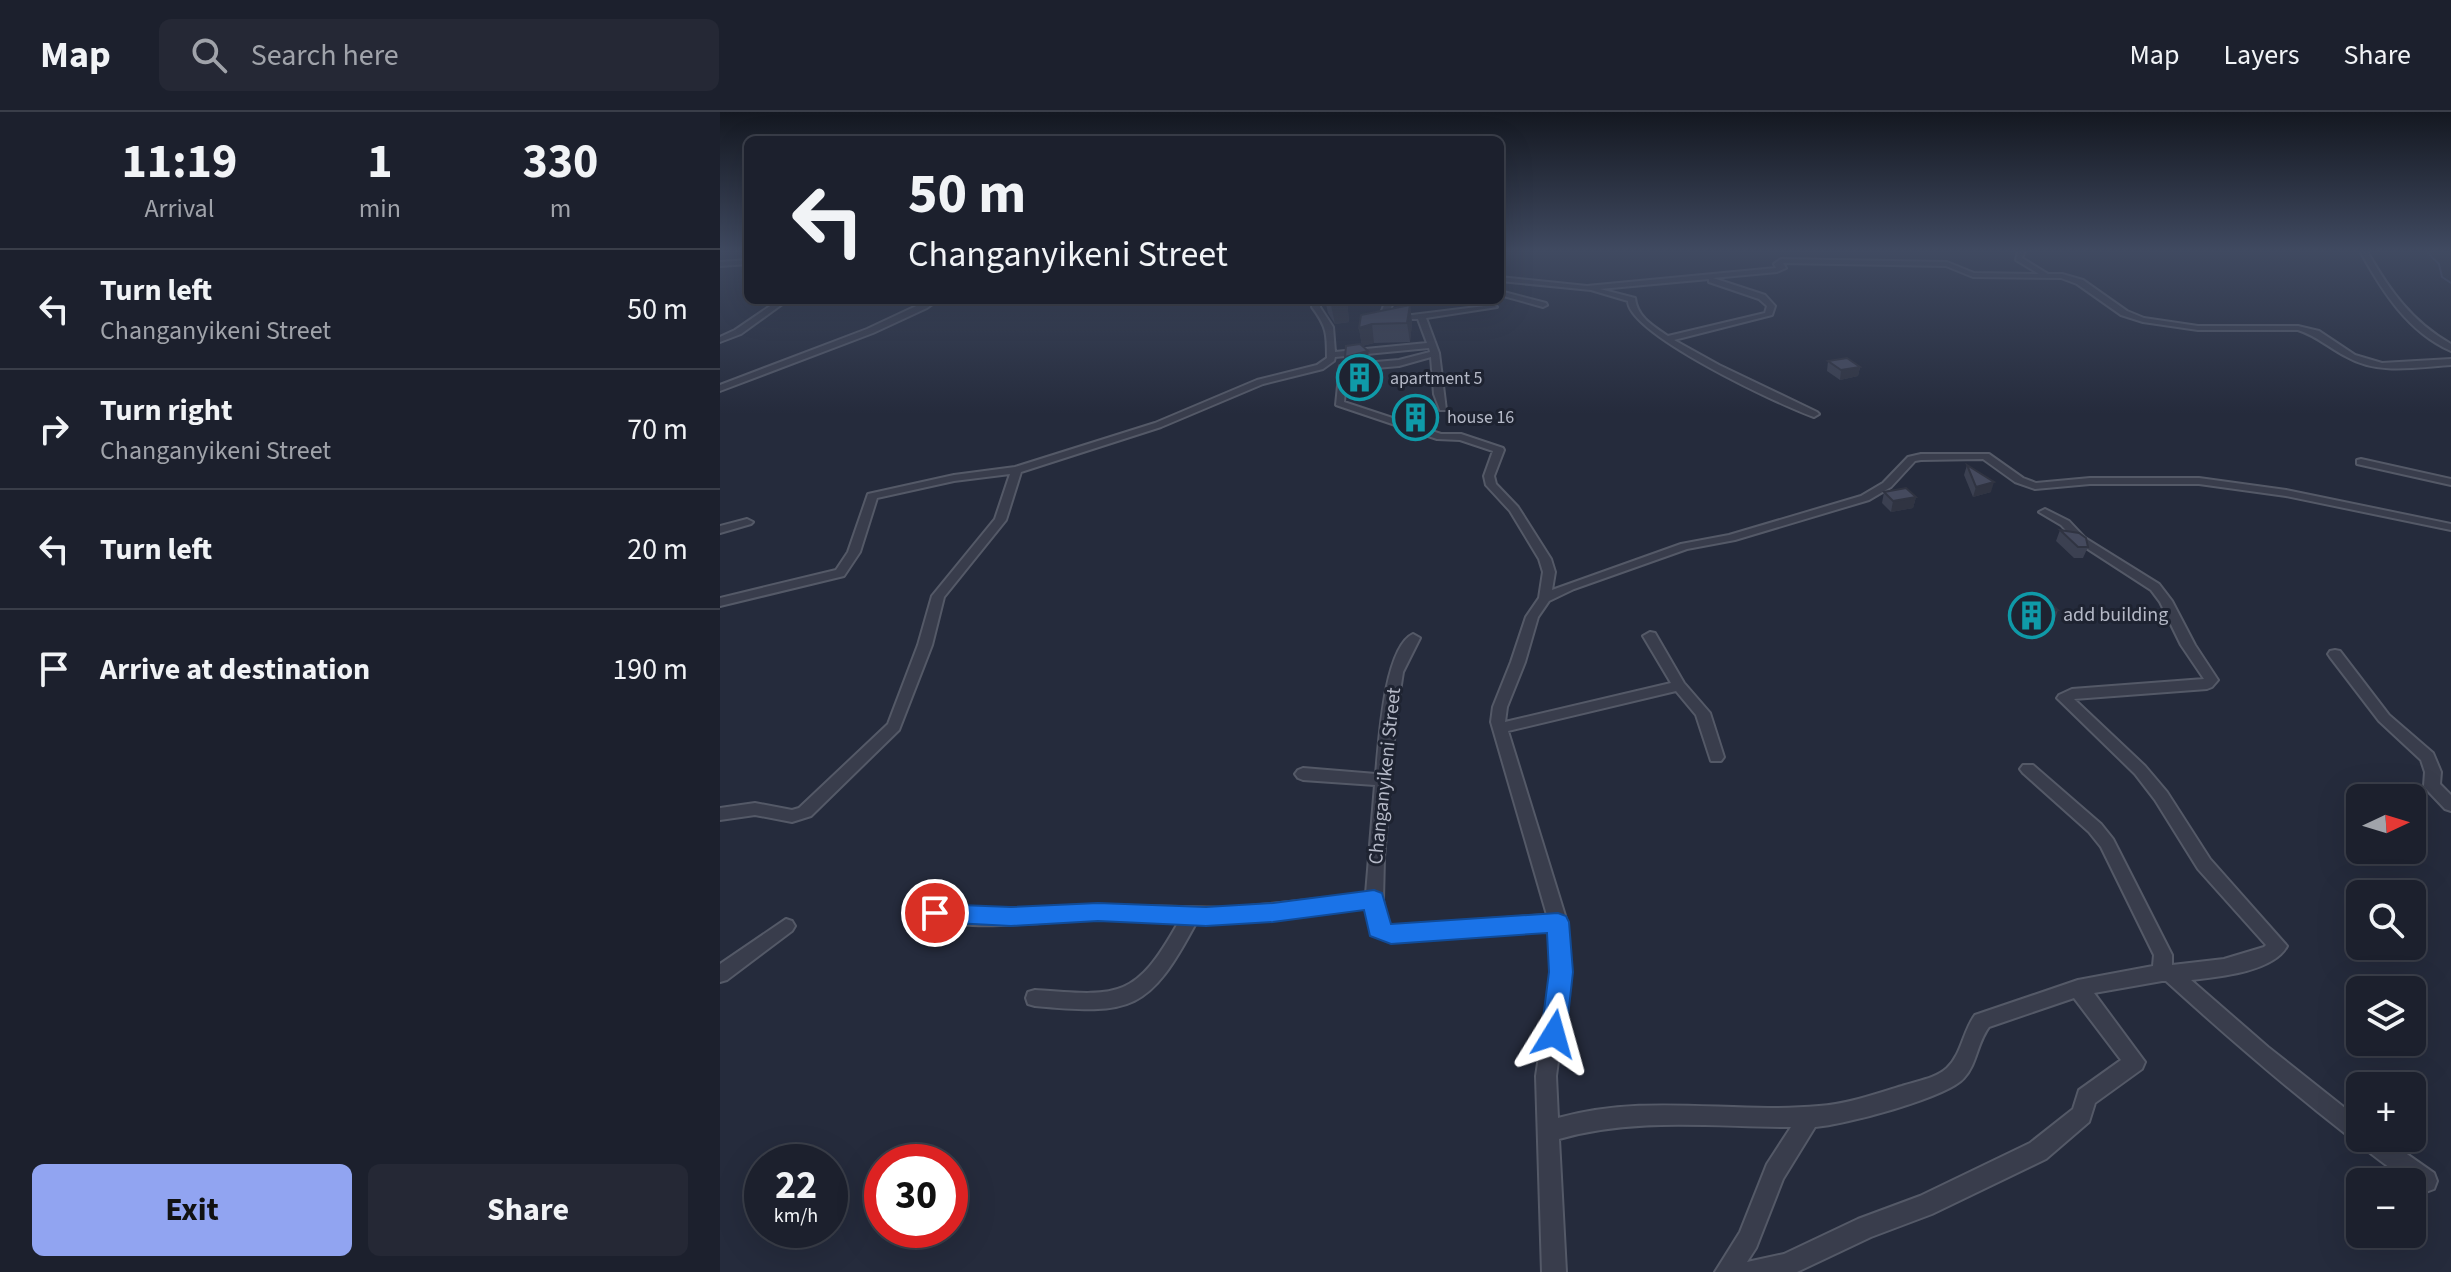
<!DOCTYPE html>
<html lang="en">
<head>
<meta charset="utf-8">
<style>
	:root { --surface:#1c202d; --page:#252835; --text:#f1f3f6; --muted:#a0a3aa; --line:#3a3e49; --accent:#91a4f1 }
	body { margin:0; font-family:"Source Sans 3",sans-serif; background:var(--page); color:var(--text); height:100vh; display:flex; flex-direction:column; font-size:30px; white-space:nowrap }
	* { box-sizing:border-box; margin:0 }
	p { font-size:26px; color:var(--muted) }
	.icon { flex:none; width:44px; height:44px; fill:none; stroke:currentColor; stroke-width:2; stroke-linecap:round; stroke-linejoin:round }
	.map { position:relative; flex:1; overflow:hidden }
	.sheet { display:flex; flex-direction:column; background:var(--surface); width:720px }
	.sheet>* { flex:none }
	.banner { position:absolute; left:24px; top:24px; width:760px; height:168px; border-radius:12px; box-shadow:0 8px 32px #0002,0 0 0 2px var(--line); background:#1c202d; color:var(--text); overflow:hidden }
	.needle { width:52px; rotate:86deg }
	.tools { position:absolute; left:1626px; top:672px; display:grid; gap:16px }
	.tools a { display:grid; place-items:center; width:80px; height:80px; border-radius:12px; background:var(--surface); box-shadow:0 8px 32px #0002,0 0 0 2px var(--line); font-size:40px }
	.speed { position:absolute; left:24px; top:1032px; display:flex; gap:16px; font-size:40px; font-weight:700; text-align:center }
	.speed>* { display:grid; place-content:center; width:104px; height:104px; border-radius:50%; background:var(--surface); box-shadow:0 8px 32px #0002,0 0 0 2px var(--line); line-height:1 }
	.speed small { font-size:20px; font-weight:400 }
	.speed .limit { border:12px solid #d22; background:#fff; color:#111 }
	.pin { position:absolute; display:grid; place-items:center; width:68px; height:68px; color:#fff; margin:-34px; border:4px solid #fff; border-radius:50%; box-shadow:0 2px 8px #0007 }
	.me { position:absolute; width:88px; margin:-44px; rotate:8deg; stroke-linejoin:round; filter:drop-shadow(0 0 6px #0008) }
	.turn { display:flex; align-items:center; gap:28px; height:168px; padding:0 32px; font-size:36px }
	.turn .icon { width:104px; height:104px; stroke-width:2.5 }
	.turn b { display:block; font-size:56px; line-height:68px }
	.eta { display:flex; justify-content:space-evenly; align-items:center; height:136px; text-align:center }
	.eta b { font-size:48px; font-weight:700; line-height:56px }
	.button { display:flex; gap:16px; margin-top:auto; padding:16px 32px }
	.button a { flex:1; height:92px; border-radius:12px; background:var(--accent); color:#111; font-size:32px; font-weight:700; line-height:92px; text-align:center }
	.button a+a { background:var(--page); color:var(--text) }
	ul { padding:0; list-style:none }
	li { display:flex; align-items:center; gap:24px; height:120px; padding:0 32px; border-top:2px solid var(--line) }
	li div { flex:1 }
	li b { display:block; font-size:30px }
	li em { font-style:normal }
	header { display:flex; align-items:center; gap:48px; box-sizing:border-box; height:112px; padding:0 40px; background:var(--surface); border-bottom:2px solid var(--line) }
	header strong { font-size:38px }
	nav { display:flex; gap:44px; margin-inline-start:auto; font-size:28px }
	.search { width:560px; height:72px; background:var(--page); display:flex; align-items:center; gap:20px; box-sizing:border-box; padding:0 28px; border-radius:12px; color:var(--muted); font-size:30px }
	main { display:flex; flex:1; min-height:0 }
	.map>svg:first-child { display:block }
</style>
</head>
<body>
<header>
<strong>Map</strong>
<div class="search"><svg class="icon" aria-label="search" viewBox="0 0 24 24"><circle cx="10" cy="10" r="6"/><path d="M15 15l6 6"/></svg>Search here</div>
<nav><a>Map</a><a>Layers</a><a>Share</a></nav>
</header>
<main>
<section class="sheet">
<div class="eta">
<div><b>11:19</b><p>Arrival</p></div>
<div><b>1</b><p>min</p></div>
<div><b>330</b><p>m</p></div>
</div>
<ul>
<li><svg class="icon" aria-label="left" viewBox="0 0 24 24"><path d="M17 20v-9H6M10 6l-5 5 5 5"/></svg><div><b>Turn left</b><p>Changanyikeni Street</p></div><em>50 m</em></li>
<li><svg class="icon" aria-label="right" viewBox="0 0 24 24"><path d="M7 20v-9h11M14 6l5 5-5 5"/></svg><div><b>Turn right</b><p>Changanyikeni Street</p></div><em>70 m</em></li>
<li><svg class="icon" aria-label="left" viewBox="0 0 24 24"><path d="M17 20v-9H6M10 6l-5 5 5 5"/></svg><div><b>Turn left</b></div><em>20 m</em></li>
<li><svg class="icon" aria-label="arrive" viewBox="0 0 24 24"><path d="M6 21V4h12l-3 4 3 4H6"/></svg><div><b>Arrive at destination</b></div><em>190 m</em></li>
</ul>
<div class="button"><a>Exit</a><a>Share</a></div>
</section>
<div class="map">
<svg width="1731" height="1160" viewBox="0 0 1731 1160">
	<rect width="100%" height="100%" fill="#252b3c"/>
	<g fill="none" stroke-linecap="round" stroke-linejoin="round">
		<path stroke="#3c4564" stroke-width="2" d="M1706 139 1719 152 1722 165 1731 171"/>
		<defs>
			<path id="street" d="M1298 139H1305L1302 146 1328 162H1342L1363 168 1407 199 1424 206 1478 214H1578L1599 219 1635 243 1662 251 1731 247V253C1697 255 1658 263 1627 245 1609 236 1597 224 1578 218H1478L1423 210 1401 203 1357 172 1341 166 1253 165 1226 154 1063 151 1066 156 1057 160 993 166 1045 183 1055 194 1052 203 954 228 999 253 1097 300 1099 302 1094 305C1062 294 908 222 908 189L871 178 780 169V165L867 174 1056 156 1054 152 1061 147 1227 150 1254 161 1319 162 1296 148ZM989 167V170L1039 187 1047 194 1045 201 948 224C933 214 917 205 915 186L880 177Z
				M1640 139H1647C1669 178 1692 210 1731 232V239C1688 220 1662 179 1640 139Z
				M28 148V152L0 154V150Z
				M780 179 826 191 827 193 823 195 780 183Z
				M59 188H68L21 222 0 230V225L15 218Z
				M209 188H218L207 196 153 221 0 279V273L147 217Z
				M593 188H601L600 195 613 215 615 240 707 231 698 207H666L660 204 666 188H674L668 203H692L773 193 777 195 706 206 719 241 726 298H720L714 282 711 245 679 254 633 258 629 255 633 252 679 248 710 240 709 236 615 245 614 249 603 257 543 272 441 315 301 360 286 408 224 485 212 533 179 618 91 704 72 710 35 703 0 708V696L35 691 72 698 79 696 168 612 198 533 212 484 275 407 290 362 234 369 157 386 140 440 124 464 0 494V486L116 458 128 440 148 382 234 363 295 355 435 311 537 268 597 253 607 246C607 222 607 215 592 195Z
				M620 254 627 256 624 290 721 322H741L783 336 784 338 774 364 776 372 798 395 831 447 835 460 832 478 961 432 1009 423 1141 384 1163 371 1188 345 1201 342H1269L1303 366 1316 371 1370 366H1479L1566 378 1731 412V418L1566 384 1479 372H1370L1315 377 1295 370 1263 347 1201 348 1195 349 1171 375 1149 388 1015 428 967 437 854 477 829 489 818 505 805 550 787 595 785 610 951 571 923 524 930 520 935 521 964 571 990 601 1004 645 1001 649H991L976 603 956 579 788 619 847 810 850 860 836 964 838 1006C928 981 1010 1002 1099 994 1128 992 1155 982 1182 974 1196 969 1215 967 1227 956 1242 942 1243 919 1255 903L1358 868 1433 854 1434 843 1381 735 1369 720 1303 661 1300 657 1303 653H1313L1381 712 1393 727 1452 843V853L1504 847 1544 835 1546 833 1478 757 1435 688 1415 662 1337 586 1339 583 1352 577 1484 567 1461 533 1440 490 1431 478 1357 430 1341 413 1319 400 1325 397 1349 409 1365 426 1439 472 1452 489 1475 533 1498 568 1492 575 1487 577 1354 587 1425 654 1447 680 1490 747 1567 834C1554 860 1497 865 1471 868L1548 935 1640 1008V1026H1664L1714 1061 1717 1069 1714 1077 1706 1080 1698 1077 1692 1070H1689C1604 1008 1524 940 1446 869H1442L1374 881 1425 950 1422 957 1375 991 1369 1010 1326 1047 1212 1102 1151 1125 1077 1160H995L1020 1120 1047 1052 1071 1015C993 1015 915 1005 839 1027L846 1160H822L816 964 832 860 830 818 671 830 652 822 646 796 552 808 476 811C429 899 412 903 315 894L308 892 306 886 308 880 315 878C398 884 415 888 458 811 428 809 399 807 370 807 333 808 211 828 189 791L192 786 198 784 237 797 281 799 367 793 511 796 646 782 655 673 583 668 578 666 575 662 578 658 583 656 656 662C659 631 664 535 693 522L700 526 683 560 676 605 664 745 663 788 666 812 671 814 827 803 771 610 773 595 791 550 806 505 819 486 823 460 819 447 790 399 766 373 764 364 773 339 740 328 717 327 616 293ZM1354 886 1401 948 1359 978 1353 997 1310 1031 1200 1084 1138 1107 1064 1142 1027 1150 1036 1136 1063 1067 1095 1015C1123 1013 1227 986 1244 966 1257 952 1257 931 1269 915Z
				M1641 347 1731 367V373L1637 352V348Z
				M27 407 33 410 31 412 0 421V414Z
				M1615 538 1620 539 1669 603 1713 641 1721 660 1720 672 1731 683V699L1725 697 1707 678 1704 674 1705 660 1701 648 1659 609 1610 545 1608 542 1610 539Z
				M66 807 72 809 75 814 72 819 7 868 0 870V852Z"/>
		</defs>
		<use href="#street" stroke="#545967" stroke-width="4"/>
		<use href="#street" fill="#393d4c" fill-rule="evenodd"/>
	</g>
	<path fill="#3b4051" d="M605 188H627L629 210 615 212 608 201Z
		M690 193 692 211 690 230 654 231 642 234 652 267 629 273 625 245 642 234 639 216Z
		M1108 249 1140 255 1138 264 1120 268 1107 259Z
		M1247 353 1271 380 1253 385 1244 363Z
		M1164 380 1196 385 1193 396 1171 400 1162 391Z
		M1340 418 1368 435 1363 446H1354L1336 429Z
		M1302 487 1338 498 1334 510 1311 513 1298 498Z"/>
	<path fill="#303442" d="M627 188 629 210 615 212 611 193Z
		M690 193 692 211 690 230 687 211Z
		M652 212 654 231 642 234 639 216Z
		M648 239 652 267 629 273 625 245Z
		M1140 255 1138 264 1120 268 1121 258Z
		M1274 370 1271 380 1253 385 1256 375Z
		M1196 385 1193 396 1171 400 1173 389Z"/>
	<path fill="#454a5e" stroke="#303442" stroke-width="2" d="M608 188H626V192L611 193Z
		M690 193 687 211 652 212 639 216 641 203Z
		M640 232 648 239 625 245 626 234Z
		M1127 246 1140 255 1121 258 1108 249Z
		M1247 353 1274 370 1256 375Z
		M1186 376 1196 385 1173 389 1164 380Z
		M1340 418 1359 421 1366 426 1368 435H1358Z
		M1320 483 1338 498 1315 501 1302 487Z"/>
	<linearGradient id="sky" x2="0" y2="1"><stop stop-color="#141821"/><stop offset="0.46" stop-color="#404a61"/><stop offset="1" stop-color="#404a61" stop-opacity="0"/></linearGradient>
	<rect width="1731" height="302" fill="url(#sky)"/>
	<path fill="#1a73e8" stroke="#114b97" stroke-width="2" d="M654 778 662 781 671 812 838 801 846 804 849 810 853 860 846 922 843 930 834 933 825 930 821 922 829 860 827 821 671 832 650 824 644 798 553 810 486 814 378 809 291 814 215 810 207 808 203 801 207 794 215 792 291 795 378 791 486 795 553 791Z"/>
	<defs>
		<symbol id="building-ring" viewBox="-11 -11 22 22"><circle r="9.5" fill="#1e2331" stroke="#0f9aa8" stroke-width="1.5"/><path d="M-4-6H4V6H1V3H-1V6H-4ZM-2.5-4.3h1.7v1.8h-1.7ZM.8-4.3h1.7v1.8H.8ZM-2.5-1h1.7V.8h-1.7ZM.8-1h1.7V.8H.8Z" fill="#0f9aa8"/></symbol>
	</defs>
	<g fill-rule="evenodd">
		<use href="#building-ring" x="614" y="240" width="51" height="51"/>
		<use href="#building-ring" x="670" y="280" width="51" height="51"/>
		<use href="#building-ring" x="1286" y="478" width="51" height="51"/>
	</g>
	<g text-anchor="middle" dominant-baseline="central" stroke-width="6" stroke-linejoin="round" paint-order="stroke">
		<g font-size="18" fill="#b5b9c7" stroke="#1e2331" text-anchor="start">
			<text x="670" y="266">apartment 5</text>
			<text x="727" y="305">house 16</text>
		</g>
		<g font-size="20" fill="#b5b9c7" stroke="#1e2331" text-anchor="start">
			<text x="1343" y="503">add building</text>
		</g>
		<g font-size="20" fill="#b5b9c7" stroke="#1e2331">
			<text transform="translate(665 664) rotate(-84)">Changanyikeni Street</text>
		</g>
	</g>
</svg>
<div class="tools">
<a><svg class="needle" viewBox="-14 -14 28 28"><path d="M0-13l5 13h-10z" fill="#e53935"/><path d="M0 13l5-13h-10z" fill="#a0a3aa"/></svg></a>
<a><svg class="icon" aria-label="search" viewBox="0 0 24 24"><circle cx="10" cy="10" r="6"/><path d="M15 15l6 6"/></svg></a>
<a><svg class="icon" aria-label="layers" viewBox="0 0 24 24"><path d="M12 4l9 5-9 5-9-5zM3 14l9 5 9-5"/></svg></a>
<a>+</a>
<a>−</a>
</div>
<div class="speed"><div>22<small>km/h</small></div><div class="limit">30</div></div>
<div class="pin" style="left:215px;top:801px;background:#d93025"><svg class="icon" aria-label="arrive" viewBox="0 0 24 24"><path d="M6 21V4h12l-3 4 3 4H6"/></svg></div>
<svg class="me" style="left:834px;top:922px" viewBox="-20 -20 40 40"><path d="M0-17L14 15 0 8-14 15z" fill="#1a73e8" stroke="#fff" stroke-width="4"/></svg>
<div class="banner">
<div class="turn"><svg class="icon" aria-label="left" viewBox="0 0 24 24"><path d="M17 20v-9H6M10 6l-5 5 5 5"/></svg><div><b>50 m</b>Changanyikeni Street</div></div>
</div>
</div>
</main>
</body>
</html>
